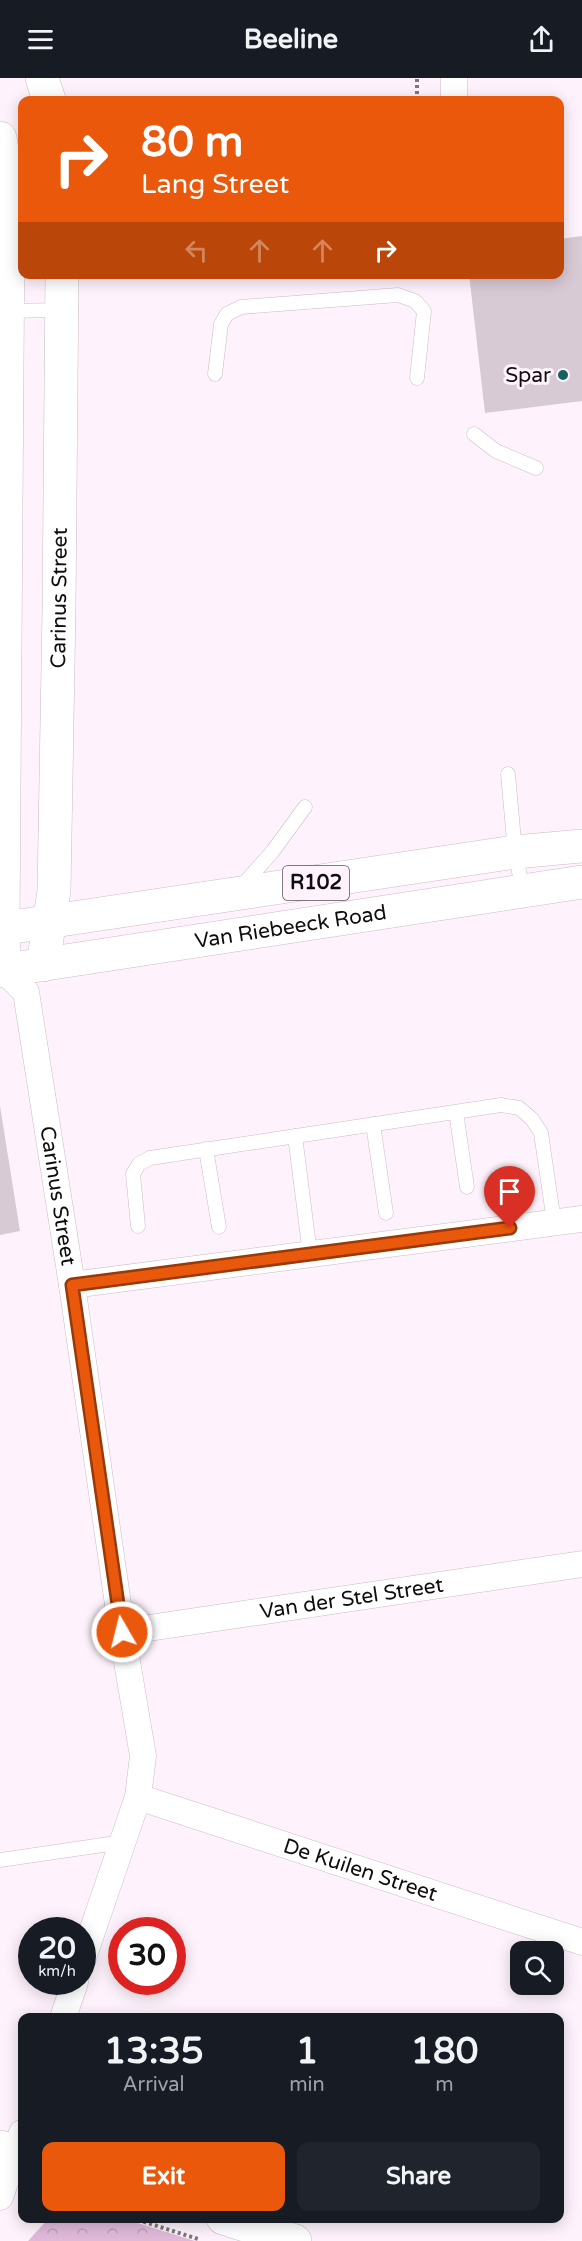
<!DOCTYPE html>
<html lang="en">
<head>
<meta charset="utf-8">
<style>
	:root { --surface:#171b24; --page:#20242c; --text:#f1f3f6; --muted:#9ea1a6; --accent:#ea580c }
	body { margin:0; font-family:"Varela Round",sans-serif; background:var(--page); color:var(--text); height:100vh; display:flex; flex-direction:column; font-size:22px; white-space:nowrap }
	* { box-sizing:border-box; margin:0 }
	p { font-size:20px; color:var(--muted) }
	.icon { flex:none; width:33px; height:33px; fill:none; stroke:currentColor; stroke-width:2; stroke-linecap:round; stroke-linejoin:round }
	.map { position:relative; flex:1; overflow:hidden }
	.side { position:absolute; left:18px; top:1935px; width:546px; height:210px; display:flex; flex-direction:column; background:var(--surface); border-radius:12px; box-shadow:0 3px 15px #0003 }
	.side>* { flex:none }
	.banner { position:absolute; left:18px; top:18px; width:546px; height:183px; border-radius:12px; box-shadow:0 3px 15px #0003; background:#ea580c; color:#fff; overflow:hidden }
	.controls { position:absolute; left:510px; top:1863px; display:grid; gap:12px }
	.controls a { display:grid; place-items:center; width:54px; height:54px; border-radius:12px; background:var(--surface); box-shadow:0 3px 15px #0003; font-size:30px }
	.speed { position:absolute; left:18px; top:1839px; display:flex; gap:12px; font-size:30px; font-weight:700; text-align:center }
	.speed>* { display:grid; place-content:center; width:78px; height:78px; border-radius:50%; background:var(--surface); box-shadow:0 3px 15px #0003; line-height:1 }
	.speed small { font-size:15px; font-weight:400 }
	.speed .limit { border:9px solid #d22; background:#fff; color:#111 }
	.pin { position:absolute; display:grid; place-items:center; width:51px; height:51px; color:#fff; margin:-62px -26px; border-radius:50% 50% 50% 0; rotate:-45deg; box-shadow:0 0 6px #0007 }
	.pin .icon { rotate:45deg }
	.me { position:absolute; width:66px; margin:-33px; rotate:352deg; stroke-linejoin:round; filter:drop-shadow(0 0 4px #0008) }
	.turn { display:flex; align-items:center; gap:21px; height:126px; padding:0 24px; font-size:27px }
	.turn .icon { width:78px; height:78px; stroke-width:2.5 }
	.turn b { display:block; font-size:42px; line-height:51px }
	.lanes { display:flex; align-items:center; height:57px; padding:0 24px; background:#0003; justify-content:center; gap:30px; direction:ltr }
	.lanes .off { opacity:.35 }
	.eta { display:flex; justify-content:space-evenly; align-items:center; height:102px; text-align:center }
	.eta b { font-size:36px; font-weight:800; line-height:42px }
	.cta { display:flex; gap:12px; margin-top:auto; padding:12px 24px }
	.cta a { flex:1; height:69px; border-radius:12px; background:var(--accent); color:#fff; font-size:24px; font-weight:800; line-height:69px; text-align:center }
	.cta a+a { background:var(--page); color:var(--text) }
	header { display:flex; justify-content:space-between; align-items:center; height:78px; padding:0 24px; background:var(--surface); font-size:27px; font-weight:800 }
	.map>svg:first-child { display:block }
</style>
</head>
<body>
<header><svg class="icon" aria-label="menu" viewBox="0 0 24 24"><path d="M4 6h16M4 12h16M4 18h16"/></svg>Beeline<svg class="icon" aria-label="share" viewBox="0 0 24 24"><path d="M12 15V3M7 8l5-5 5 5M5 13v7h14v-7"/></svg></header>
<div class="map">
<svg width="582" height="2163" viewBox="0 0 582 2163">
	<defs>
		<pattern id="forest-crowns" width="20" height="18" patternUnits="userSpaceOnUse" patternTransform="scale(1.5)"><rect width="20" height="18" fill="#e1bada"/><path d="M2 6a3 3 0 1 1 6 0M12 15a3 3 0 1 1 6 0" fill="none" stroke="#c09fba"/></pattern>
	</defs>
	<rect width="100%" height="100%" fill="#fef3fc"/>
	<path fill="url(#forest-crowns)" d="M48 2141H125L195 2163H28Z"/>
	<path fill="#d8cad5" d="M582 158V323L485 335 469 196H560V161Z
		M0 1028 20 1153 0 1157Z"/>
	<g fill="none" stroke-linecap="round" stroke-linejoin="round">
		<defs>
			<path id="service" d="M5 233 62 232
				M215 296 221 246 227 236 241 229 398 217 415 223 424 233 417 300
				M474 356 496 373 536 390
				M508 696 515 774 523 813
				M241 809 273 773 305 729
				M456 1034 467 1109
				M373 1046 386 1135
				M295 1058 310 1176
				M206 1071 219 1149
				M138 1148 133 1096 139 1086 150 1080 501 1027 519 1030 532 1041 541 1055 554 1144
				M0 1782 123 1764"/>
			<g id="minor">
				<path d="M454 0V22"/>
				<path id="s1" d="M5 893 26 914 72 1207 122 1554 143 1678 138 1719 82 1883"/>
				<path d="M72 1207 582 1141"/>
				<path id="s2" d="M122 1554 582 1486"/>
				<path id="s3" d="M138 1719 582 1864"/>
				<path d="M63 1940 75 1904"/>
				<path d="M0 2119 22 2055"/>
			</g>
			<g id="tertiary">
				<path d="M42 0 49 22"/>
				<path d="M0 60 5 90 8 151 3 851 5 893"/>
				<path id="s4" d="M43 887 54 813 59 531 62 196"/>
				<path d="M0 2069 22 2076"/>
				<path d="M223 2140 295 2163"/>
			</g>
			<g id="primary">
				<path d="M0 851 515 774 582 768"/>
				<path id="s5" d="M0 893 582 804"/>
			</g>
		</defs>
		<use href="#service" stroke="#c9bbc6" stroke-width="15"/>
		<use href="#minor" stroke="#c9bbc6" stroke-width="27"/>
		<use href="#tertiary" stroke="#c9bbc6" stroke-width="34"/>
		<use href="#primary" stroke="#c9bbc6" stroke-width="34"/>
		<path stroke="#7d767b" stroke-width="4" stroke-dasharray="3 3" stroke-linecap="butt" d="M417 22V0
			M132 2140 198 2161"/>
		<use href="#service" stroke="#fff" stroke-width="14"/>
		<use href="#minor" stroke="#fff" stroke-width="26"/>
		<use href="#tertiary" stroke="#fff" stroke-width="33"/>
		<use href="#primary" stroke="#fff" stroke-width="33"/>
	</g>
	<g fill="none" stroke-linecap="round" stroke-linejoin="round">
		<defs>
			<path id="route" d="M122 1554 72 1207 510 1150"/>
		</defs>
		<use href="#route" stroke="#983908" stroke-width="15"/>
		<use href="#route" stroke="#ea580c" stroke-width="10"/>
	</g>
	<circle fill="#146360" stroke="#fef3fc" stroke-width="2" cx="563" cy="297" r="6"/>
	<g text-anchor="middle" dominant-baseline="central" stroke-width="6" stroke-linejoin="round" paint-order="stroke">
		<rect fill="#fef3fc" stroke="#575156" stroke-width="1.5" x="283" y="788" width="66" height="34" rx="4.5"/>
		<g font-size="20" font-weight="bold" fill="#100c0f">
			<text x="316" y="805">R102</text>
		</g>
		<g font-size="21" fill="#100c0f" stroke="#fef3fc" text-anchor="end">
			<text x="551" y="297">Spar</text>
		</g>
		<g font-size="21" fill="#100c0f" stroke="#fef3fc">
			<text stroke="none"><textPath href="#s4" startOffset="368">Carinus Street</textPath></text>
			<text stroke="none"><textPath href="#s5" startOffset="294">Van Riebeeck Road</textPath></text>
			<text stroke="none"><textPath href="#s1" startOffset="236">Carinus Street</textPath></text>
			<text stroke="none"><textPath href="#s2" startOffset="232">Van der Stel Street</textPath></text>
			<text stroke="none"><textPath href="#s3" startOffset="234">De Kuilen Street</textPath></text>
		</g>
	</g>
</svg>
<div class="controls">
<a><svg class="icon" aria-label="search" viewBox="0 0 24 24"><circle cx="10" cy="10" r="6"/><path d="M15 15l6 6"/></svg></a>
</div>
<div class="speed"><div>20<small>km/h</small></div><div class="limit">30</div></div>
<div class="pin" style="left:510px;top:1150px;background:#d93025"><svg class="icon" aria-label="arrive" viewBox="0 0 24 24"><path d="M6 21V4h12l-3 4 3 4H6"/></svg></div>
<svg class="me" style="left:122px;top:1554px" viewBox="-20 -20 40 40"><circle r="17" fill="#ea580c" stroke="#fff" stroke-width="3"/><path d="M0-11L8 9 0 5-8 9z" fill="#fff"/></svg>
<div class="banner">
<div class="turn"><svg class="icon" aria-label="right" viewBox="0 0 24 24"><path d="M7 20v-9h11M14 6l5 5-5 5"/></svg><div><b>80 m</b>Lang Street</div></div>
<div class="lanes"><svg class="icon off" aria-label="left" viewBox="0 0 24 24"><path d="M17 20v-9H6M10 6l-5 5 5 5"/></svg><svg class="icon off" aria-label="ahead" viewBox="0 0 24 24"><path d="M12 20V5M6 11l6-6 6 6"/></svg><svg class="icon off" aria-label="ahead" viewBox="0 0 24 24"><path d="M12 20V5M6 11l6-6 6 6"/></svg><svg class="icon" aria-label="right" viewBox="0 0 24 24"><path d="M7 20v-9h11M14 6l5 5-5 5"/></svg></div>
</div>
<section class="side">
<div class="eta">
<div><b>13:35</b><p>Arrival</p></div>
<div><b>1</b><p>min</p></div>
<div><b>180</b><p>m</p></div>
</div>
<div class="cta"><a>Exit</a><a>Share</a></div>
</section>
</div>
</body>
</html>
